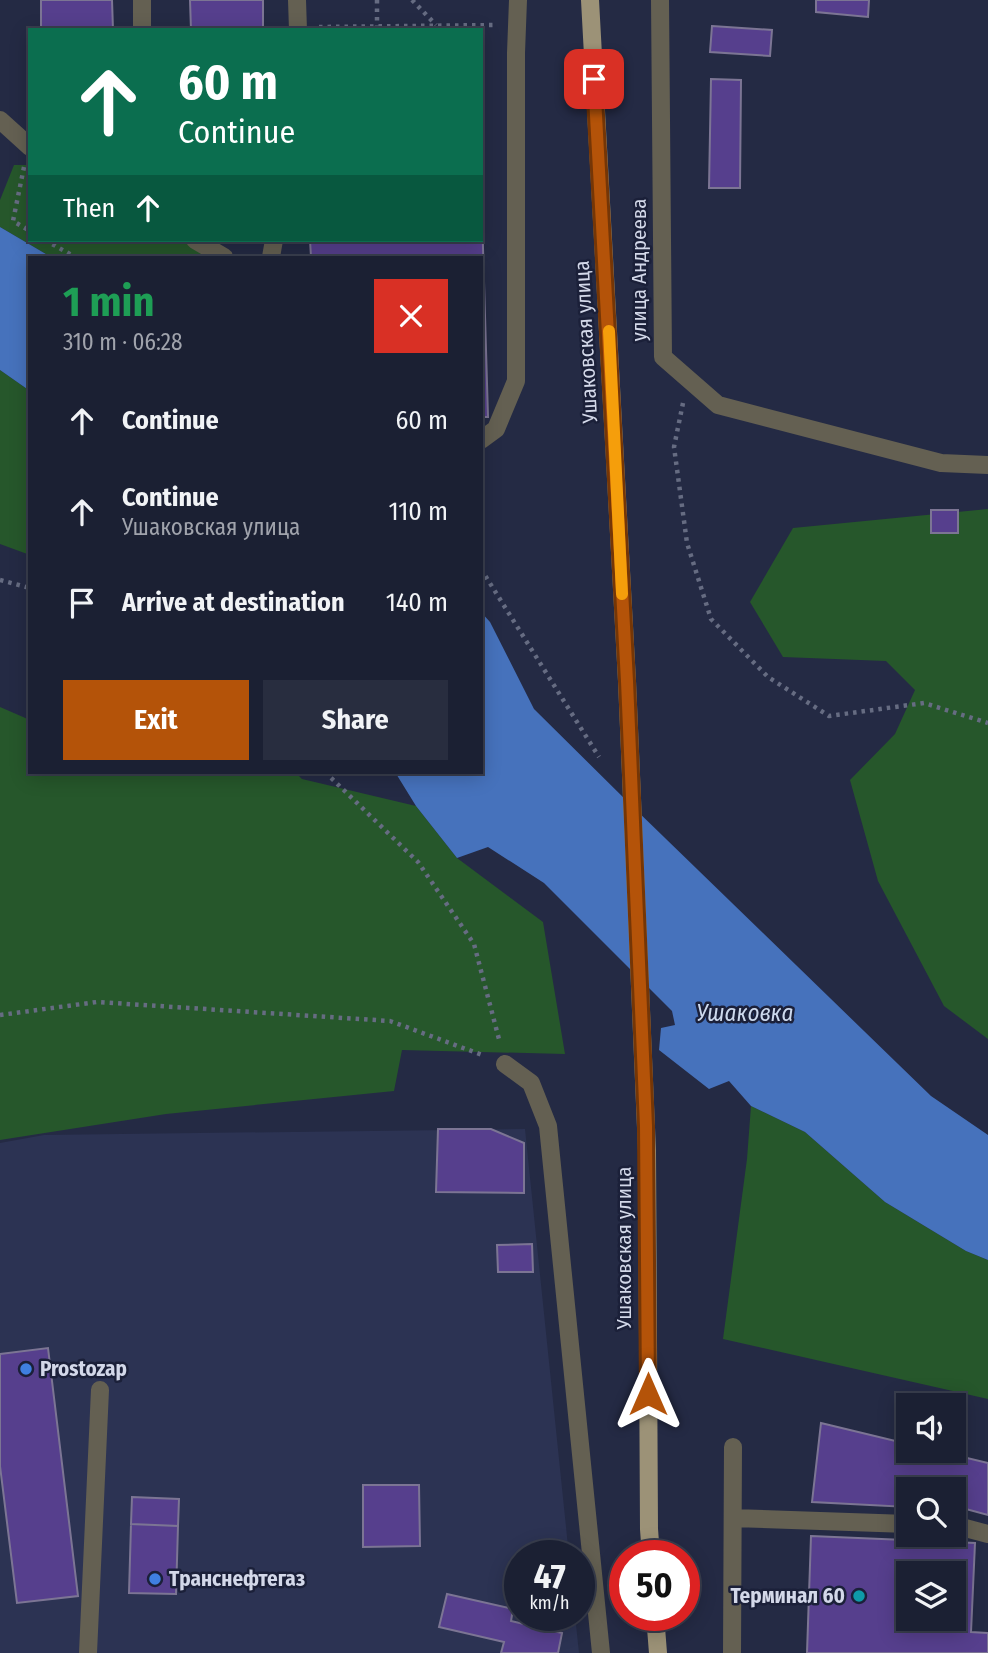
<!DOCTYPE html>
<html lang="en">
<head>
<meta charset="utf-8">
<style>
	:root { --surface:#1b2033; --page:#282d3f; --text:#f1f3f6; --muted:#a0a3ac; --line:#393e4e; --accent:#b45309 }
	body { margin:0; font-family:"Fira Sans Condensed",sans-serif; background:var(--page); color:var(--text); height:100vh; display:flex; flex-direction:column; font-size:26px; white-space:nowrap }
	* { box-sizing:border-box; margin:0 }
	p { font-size:23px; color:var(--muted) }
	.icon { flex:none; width:38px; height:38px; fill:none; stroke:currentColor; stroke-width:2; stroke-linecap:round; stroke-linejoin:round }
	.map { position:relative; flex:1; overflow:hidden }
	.drawer { position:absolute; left:28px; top:256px; width:455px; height:518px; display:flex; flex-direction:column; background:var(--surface); border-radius:0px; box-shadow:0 4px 18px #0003,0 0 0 2px var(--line) }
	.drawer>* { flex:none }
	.hud { position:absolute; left:28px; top:28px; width:455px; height:214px; border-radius:0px; box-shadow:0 4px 18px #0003,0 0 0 2px var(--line); background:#0b6e4f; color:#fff; overflow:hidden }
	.tools { position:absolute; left:896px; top:1393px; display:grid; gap:14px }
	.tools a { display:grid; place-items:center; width:70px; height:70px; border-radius:0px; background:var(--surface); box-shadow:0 4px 18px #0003,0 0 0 2px var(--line); font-size:35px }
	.speed { position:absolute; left:504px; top:1540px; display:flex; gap:14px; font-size:35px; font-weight:700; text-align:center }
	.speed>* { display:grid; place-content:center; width:91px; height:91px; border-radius:50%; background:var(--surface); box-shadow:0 4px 18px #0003,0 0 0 2px var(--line); line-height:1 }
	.speed small { font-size:18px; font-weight:400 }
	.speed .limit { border:10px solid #d22; background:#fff; color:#111 }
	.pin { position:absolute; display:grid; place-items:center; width:60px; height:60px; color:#fff; margin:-30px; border-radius:14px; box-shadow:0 4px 10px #0006 }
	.me { position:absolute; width:77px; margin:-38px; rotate:0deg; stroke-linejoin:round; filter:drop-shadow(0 0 5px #0008) }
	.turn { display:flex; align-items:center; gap:24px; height:147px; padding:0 35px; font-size:32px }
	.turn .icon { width:91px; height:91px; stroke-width:2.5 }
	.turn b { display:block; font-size:49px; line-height:60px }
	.then { display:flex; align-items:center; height:66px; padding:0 35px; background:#0003; gap:14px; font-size:26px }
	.round { display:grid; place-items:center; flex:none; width:74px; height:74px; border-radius:0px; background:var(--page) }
	.head { display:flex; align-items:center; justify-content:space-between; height:119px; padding:0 35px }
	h1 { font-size:42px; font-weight:700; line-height:52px; color:#1e9e55 }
	.action { display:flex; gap:14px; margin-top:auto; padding:14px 35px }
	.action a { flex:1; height:80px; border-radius:0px; background:var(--accent); color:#fff; font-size:28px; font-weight:700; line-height:80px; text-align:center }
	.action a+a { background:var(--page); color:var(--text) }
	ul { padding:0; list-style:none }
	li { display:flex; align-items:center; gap:21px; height:91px; padding:0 35px }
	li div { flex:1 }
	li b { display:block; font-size:26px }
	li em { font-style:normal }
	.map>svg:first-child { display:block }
</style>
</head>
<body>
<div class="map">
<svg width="988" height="1653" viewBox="0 0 988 1653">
	<rect width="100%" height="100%" fill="#242a44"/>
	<path fill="#2c3353" d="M525 1129 569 1556H520V1615H575L579 1653H0V1143L44 1135Z"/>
	<path fill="#26572b" d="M14 165H30V240H213L227 249 229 257H51L0 227V200Z
		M0 370 30 391V555L0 544Z
		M988 509V1039L944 1006 878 881 850 780 895 734 915 690 886 661 783 657 750 602 793 528Z
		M0 707 30 720V772H295L302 779 416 806 457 858 543 922 565 1054 402 1050 394 1091 166 1114 0 1140Z
		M751 1106 805 1132 885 1202 966 1251 988 1260V1399L723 1339 747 1159Z"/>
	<path fill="#4672bc" d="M0 227 51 257H30V391L0 370Z
		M481 612 490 622 534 709 632 806 931 1096 988 1135V1260L966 1251 885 1202 805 1132 751 1106 729 1081 709 1089 659 1050 661 1028 675 1025 672 1011 544 883 488 847 457 858 416 806 395 772H481Z"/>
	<path fill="#563f8d" stroke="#7c7594" stroke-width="2" fill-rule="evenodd" d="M41 0H112L113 30H41Z
		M190 0H263V30H191Z
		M816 0H869L868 17 816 12Z
		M712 26 772 30 770 56 710 52Z
		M711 79 741 80 740 188H709Z
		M481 180 488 417H481V257H311L310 240H481Z
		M931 510H958V533H931Z
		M438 1129H491L524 1143V1193L436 1192Z
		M532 1244 533 1272H498L497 1245Z
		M48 1348 78 1596 17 1603 0 1466V1354Z
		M821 1423 908 1444V1451H938L988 1463V1515L966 1509H954V1489H908V1507L812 1502Z
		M363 1485H419L420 1546 363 1547Z
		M132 1497 179 1499 178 1526 131 1524Z
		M131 1524 178 1526 176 1594 129 1593Z
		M811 1536 975 1543 971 1632 988 1633V1653H807ZM908 1573H954V1619H908Z
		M447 1594 513 1609 511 1621 562 1633 558 1653H501L504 1642 439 1627Z"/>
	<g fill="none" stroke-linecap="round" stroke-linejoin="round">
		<path stroke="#666c82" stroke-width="4.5" stroke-dasharray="3.5 5" stroke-linecap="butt" d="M377 0V30
			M412 0 436 25
			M319 27 495 25
			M24 167 13 221 30 231
			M45 240 75 257
			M683 403 674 447 687 543 711 619 768 677 829 716 924 703 988 723
			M481 569 599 757
			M0 580 30 588
			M325 772 418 862 474 944 500 1043
			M0 1015 97 1002 390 1021 485 1056"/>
		<path stroke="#646052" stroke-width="18" d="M297 0 298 30
			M660 0 663 357 718 405 941 463 988 465
			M142 30V0
			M0 120 30 147
			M195 240 224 257
			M271 257 274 240
			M481 440 496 429 516 381V53L518 0
			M505 1064 531 1083 548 1126 601 1653
			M733 1518 908 1524
			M954 1525 988 1534
			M88 1653 100 1390
			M732 1653 733 1447"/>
		<path stroke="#9c9277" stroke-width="18" d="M590 0 627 681 647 1151 649 1529 651 1556
			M655 1615 658 1653"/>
	</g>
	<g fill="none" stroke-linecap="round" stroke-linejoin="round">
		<defs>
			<path id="route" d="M594 79 627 681 646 1126 648 1394"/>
		</defs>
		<use href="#route" stroke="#753606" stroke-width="18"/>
		<use href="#route" stroke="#b45309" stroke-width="12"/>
		<path stroke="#f59e0b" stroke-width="12" d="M609 331 622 594"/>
	</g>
	<g fill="#3f7fe0" stroke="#1b2039" stroke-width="2.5">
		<circle cx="26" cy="1369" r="7"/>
		<circle cx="155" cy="1579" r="7"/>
	</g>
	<circle fill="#0f9aa8" stroke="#1b2039" stroke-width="2.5" cx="859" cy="1596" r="7"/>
	<g text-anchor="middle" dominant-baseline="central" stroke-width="5" stroke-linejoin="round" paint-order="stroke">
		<g font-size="21" fill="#d3d8e9" stroke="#1b2039">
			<text transform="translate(639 270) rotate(-90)">улица Андреева</text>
			<text transform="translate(586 342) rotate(-93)">Ушаковская улица</text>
			<text transform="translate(624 1248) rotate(-90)">Ушаковская улица</text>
		</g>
		<g font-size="21" font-weight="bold" fill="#d3d8e9" stroke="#1b2039" text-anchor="start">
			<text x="40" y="1369">Prostozap</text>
			<text x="169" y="1579">Транснефтегаз</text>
			<text x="845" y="1596" text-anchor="end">Терминал 60</text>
		</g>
		<g font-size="23" font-style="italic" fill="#cdd9ed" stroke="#1b2039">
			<text x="745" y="1013">Ушаковка</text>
		</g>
	</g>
</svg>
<div class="tools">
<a><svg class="icon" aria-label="sound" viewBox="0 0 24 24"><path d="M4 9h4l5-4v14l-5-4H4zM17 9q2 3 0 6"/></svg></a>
<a><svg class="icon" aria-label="search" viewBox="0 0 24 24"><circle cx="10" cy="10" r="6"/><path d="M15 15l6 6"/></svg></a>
<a><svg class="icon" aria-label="layers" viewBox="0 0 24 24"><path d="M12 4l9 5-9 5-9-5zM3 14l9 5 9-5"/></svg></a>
</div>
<div class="speed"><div>47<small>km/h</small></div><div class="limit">50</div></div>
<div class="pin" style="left:594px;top:79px;background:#d93025"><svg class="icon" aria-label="arrive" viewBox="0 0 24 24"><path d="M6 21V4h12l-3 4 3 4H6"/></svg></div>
<svg class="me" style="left:648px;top:1394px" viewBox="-20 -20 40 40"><path d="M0-17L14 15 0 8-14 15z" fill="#b45309" stroke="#fff" stroke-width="4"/></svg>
<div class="hud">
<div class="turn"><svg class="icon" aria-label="ahead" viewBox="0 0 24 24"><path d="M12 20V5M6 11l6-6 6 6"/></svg><div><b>60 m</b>Continue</div></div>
<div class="then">Then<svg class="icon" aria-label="ahead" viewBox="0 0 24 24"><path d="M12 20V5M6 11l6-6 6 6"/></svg></div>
</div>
<section class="drawer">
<div class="head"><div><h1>1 min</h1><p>310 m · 06:28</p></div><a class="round" style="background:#d93025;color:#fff"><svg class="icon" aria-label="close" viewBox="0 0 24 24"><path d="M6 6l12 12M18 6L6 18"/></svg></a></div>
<ul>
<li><svg class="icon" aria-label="ahead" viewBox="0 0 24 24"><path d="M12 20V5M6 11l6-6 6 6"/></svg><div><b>Continue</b></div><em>60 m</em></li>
<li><svg class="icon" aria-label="ahead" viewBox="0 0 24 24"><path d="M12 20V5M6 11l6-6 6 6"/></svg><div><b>Continue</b><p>Ушаковская улица</p></div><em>110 m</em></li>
<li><svg class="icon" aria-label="arrive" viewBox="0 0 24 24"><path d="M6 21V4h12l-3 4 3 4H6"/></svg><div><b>Arrive at destination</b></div><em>140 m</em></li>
</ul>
<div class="action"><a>Exit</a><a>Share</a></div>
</section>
</div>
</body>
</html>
